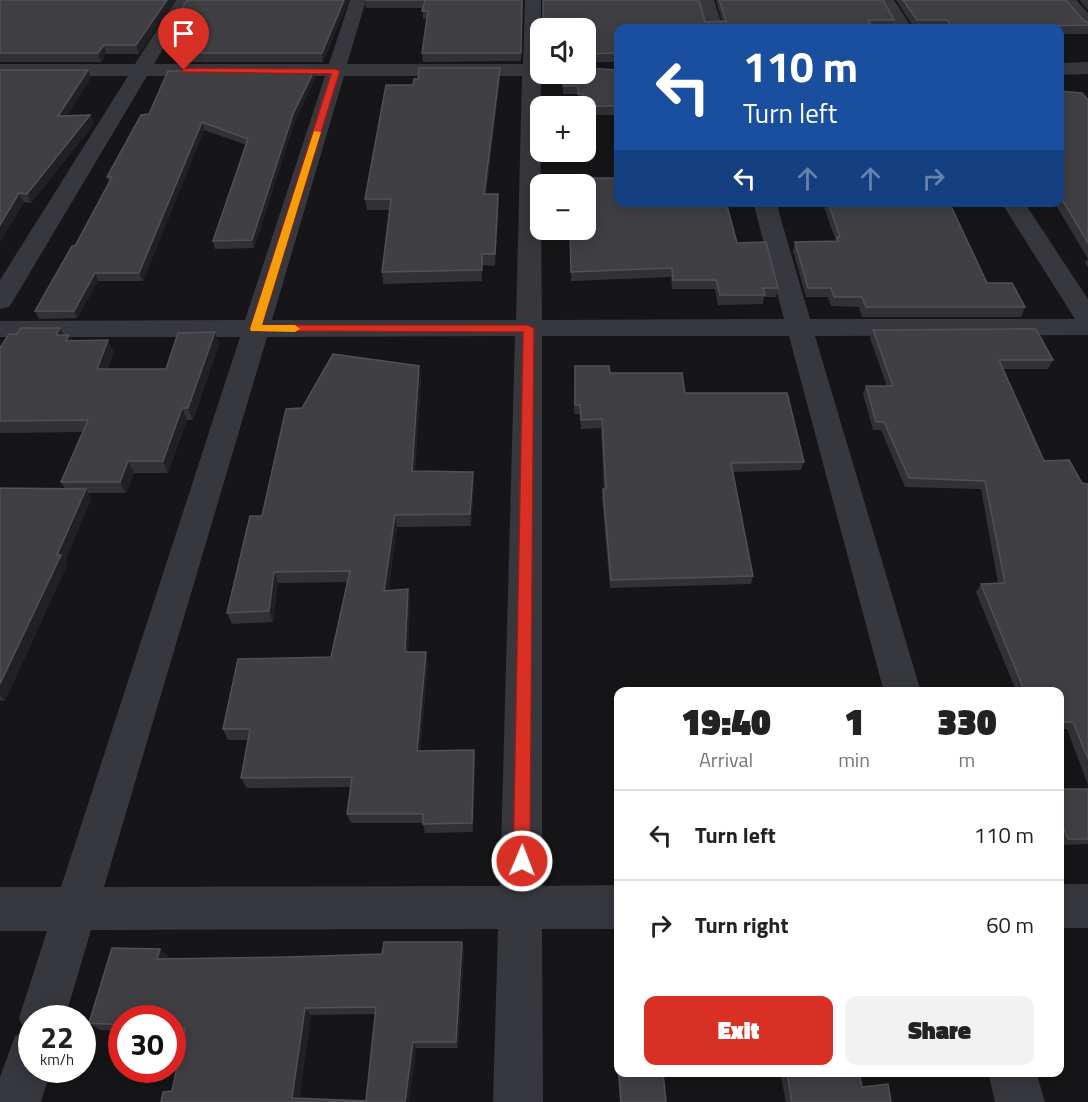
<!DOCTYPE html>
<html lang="en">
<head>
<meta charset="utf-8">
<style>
	:root { --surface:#fff; --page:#f2f2f2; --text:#222; --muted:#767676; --line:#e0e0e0; --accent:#d93025 }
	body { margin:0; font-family:"Titillium Web",sans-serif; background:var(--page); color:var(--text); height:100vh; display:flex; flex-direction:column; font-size:22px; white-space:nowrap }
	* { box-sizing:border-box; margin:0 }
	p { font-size:20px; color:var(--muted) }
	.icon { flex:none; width:33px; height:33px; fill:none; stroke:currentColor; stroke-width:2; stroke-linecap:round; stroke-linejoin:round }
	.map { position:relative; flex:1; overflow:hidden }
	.drawer { position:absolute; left:614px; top:687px; width:450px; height:390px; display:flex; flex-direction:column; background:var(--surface); border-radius:12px; box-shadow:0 3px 15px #0003 }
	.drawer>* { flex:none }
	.banner { position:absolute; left:614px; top:24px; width:450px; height:183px; border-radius:12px; box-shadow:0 3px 15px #0003; background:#1a4fa0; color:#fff; overflow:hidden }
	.controls { position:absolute; left:530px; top:18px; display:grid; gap:12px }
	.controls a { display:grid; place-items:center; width:66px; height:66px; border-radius:12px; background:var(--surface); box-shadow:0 3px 15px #0003; font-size:30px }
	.speed { position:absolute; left:18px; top:1005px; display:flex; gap:12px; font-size:30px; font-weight:700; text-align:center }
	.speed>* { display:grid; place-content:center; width:78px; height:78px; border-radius:50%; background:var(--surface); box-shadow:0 3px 15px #0003; line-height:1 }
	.speed small { font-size:15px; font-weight:400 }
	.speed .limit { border:9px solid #d22; background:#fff; color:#111 }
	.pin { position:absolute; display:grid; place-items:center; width:51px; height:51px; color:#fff; margin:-62px -26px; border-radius:50% 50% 50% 0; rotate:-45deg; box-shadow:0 0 6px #0007 }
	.pin .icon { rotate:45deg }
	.me { position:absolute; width:66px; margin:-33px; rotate:1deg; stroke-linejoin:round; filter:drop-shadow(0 0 4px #0008) }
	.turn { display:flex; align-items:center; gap:21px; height:126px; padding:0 30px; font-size:27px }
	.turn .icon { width:78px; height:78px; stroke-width:2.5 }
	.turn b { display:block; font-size:42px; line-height:51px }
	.lanes { display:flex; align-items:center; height:57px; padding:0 30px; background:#0003; justify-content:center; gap:30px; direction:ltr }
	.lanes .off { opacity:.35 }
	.eta { display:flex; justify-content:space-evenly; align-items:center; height:102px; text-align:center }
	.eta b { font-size:36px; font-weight:800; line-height:42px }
	.action { display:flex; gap:12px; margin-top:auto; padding:12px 30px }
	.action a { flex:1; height:69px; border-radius:12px; background:var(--accent); color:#fff; font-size:24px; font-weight:800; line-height:69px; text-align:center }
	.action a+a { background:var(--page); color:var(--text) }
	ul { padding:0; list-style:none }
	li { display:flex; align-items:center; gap:18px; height:90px; padding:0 30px; border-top:2px solid var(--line) }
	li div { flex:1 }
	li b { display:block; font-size:22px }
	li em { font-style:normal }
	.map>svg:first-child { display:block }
</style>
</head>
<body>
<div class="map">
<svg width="1088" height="1102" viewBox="0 0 1088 1102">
	<rect width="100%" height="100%" fill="#161618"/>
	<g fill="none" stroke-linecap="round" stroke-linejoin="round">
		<path fill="#37383d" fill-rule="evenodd" d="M176 0H192L154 64H329L350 0H366L347 64H523L525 0H541L540 74H547L542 75 540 106 542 320 784 319 753 202H776L810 319H1075L1001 202H1024L1088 299V335L815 336 921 692H884L789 336H542V886L618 885V929H542L543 1102H493L498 929 91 930 65 1018H32V1070H51L41 1102H0V1077L15 1036 25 1032 19 1018 47 931H0V887H61L240 337H0V321L245 320 325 76H147L13 301 9 307 0 309V280L128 76H0V64H135ZM344 76H522L516 320H272ZM515 336 500 886 104 887 267 337Z
			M698 0H714L723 28H705Z
			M878 0H894L912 28H894Z
			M1059 0H1076L1088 13V29L1082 28Z
			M1088 62V74L1059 75V63Z
			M1059 884H1088V928H1059Z
			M988 1072H1036L1045 1102H995Z"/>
	</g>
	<path fill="#323236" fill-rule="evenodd" d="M0 0H175L139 54H106L101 62H0Z
		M349 0 323 62H178L175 53 177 50 168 44 166 36Z
		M365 0H523L521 61 423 62 422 53 427 19H423V8H366Z
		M716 0H883L894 20 891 28H618V62H585V28L722 21Z
		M896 0H1066L1084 21 1088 22V34H1059V28H914Z
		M1080 0H1088V10L1080 1Z
		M500 68V78L486 194H498L499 205 495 266 482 265V281L383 284 382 272 390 210H367L365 199 413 85 418 79Z
		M0 70H88L91 78 67 115H90L94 124 31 203 24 202 0 242Z
		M618 70V132L616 115H590V110H585V106H583V103L578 102V94H563V74Z
		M314 71 315 78 295 121 254 248 215 249 213 241 246 145 204 130 143 281H98L77 318 39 319 35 311 75 246 109 182 107 177 149 114Z
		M1059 91 1088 100V267L1085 263 1088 259 1054 202H1059Z
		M591 178 737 243 778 288 776 297H764L763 304 718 305 715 289H672L671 277 571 281 570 230 595 227 591 187Z
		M822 202H949L987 283 1025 307 1021 317H862L859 307 831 306 828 297H806L793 251 795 242 836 241Z
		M60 328 63 335H69L73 341 114 352 107 369H166L215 332 219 344 193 420H187L168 473H134L126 493H88L91 499 65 561 67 565 5 701 0 700V488L65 489 61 482 82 432 0 433V348L17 334Z
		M873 330 1053 360 1048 369H1003L1044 461 1082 483 1088 484V785L1067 729H1059V692L1016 691 976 592 981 584 998 583 981 489 905 487 881 430H873L863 394 866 386H887L870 338Z
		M575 366 610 373 685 393 804 462 801 470 733 472 753 576 751 584 610 588 602 498 603 489H604L601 428 581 429 580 414H574Z
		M421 378 415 471 474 484 471 526 397 527 388 591 408 589 410 601 408 652 428 662 420 751 474 750 475 760 473 832 425 833 423 823H351L347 814 351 787 247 788 241 778 248 740H228L223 729 331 657 347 582 278 583 273 622 232 624 227 613 302 408Z
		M1059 789H1088V844L1061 845 1059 840Z
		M462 942 464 950 458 1048H416L409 1102H161L172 1091 184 1034 172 1033V1018H122V1031L100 1030 89 1023 169 956 168 959 289 957 382 954ZM376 1014 366 1101 299 1098 311 1015Z
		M780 1072H859L862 1087 891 1102H786Z
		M619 1074 666 1102H620L618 1077Z"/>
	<path fill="#212124" d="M167 0H175L139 54 136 45Z
		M344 0H349L323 62 322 53Z
		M104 45 106 54 101 62 98 53Z
		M500 68V78L484 205V194Z
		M88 70 91 78 62 124 58 116Z
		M314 71 315 78 295 121 254 248 252 240 293 114Z
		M90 115 94 124 31 203 27 194Z
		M202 122 204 130 143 281 139 273Z
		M19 193 24 202 0 242V225Z
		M498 194 499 205 495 266V254Z
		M95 273 98 281 77 318 74 311Z
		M60 328 66 339 56 335Z
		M215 332 219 344 193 420 188 408Z
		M69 335 75 347 66 341Z
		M108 340 114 352 102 380 97 369Z
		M419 366 421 378 414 482 412 471Z
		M182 408 187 420 168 473 163 461Z
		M128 461 134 473 126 493 120 482Z
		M473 472 474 484 471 526 470 514Z
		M86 489 91 499 65 561 67 565 5 701 0 695V684Z
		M395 515 397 527 387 602 384 591Z
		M274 572 278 583 273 622 269 611Z
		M408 589 410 601 407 662 405 652Z
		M426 652 428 662 419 761 417 751Z
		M474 750 475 760 473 832 472 823Z
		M462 942 464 950 458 1048 456 1042Z
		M160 949 169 956 166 966 157 959Z
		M305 1008 311 1015 298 1102 292 1098Z
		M413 1042 416 1048 409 1102H405Z"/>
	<path fill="#3f3f44" stroke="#4f5156" stroke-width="1.5" fill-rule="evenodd" d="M0 0H167L136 45H104L98 53H0Z
		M187 0H344L322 53H175L179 45 166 36Z
		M365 0H522L521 53H422L428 11H422L425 0Z
		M543 0H699L705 22 726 21 719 0H883L894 20H868L873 28H618V53L585 54V28H543Z
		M903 0H1066L1084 21 1088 22V25L1011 27 1012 28H953L947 20H917Z
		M419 68H500L484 194H498L495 254H482V270L382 272 391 199H365L386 85H413L414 79H418Z
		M585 68 618 70V118L617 106H590V102H583V94H578V86H563V74H585Z
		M0 70H88L58 116 90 115 27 194 19 193 0 225Z
		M168 71H314L293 114 252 240 213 241 248 139 202 122 139 273H95L74 311H35L72 246H75L112 177H107L141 115 149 114Z
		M1059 91 1082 93 1088 100V243L1059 194Z
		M591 178H618V202H726L737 243 766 242 778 288H763L765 295H720L716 280H673L672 268 571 272 570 230H585V227H596Z
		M828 202H949L987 283H1012L1025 307H866L862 297H834L831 288H808L795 242 838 241 837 237H840Z
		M21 328H60L56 335H69L66 341 108 340 97 369H166L178 333 215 332 188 408H182L163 461H128L120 482H61L88 420 0 421V348L9 334H17Z
		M1036 329 1053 360H999L1044 461 1069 460 1082 483 1088 484V759L1073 722H1059V692H1008L1024 690 981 584 1005 583 985 481 909 478 884 422H876L866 386H893L873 330Z
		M333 354 419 366 412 471 473 472 470 514 395 515 384 591 408 589 405 652H426L417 751 474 750 472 823 423 824V814H347L352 777 241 778 250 729H223L238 659 331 657 350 571 274 572 269 611 227 613 250 516H262L286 409 302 408Z
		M575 366H609L610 373H682L685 393H787L804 462 731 463 753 576 611 580 603 489H606L602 419 581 420 580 405H575Z
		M0 488 86 489 57 555H61L0 684Z
		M1059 789H1088V839H1068L1059 816Z
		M384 942H462L456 1042H413L405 1102H161L163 1092 172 1091 185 1028 172 1027V1018H122V1025L89 1023 112 948 160 949 157 959 289 957 382 954ZM376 1007 366 1101 292 1098 305 1008Z
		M787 1072H859L862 1087 888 1084 891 1102H792Z
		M663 1073 666 1102H621L619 1074Z"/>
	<path fill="#d93025" stroke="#8d1f18" stroke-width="1.5" d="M184 68 336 69 340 71 262 325H528L534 328 530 861 528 867 522 870 516 867 513 861 523 332 251 331 250 329 331 74 181 72Z"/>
	<path fill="#f59e0b" d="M314 131 321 132 262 325H295L300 329 295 332 251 331 250 329Z"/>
</svg>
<div class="controls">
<a><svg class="icon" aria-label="sound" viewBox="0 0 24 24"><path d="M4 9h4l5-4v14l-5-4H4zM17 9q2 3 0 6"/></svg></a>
<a>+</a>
<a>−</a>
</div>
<div class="speed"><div>22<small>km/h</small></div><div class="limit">30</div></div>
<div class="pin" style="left:184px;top:70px;background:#d93025"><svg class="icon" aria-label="arrive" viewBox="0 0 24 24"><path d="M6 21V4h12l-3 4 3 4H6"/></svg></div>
<svg class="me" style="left:522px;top:861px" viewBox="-20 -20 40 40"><circle r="17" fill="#d93025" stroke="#fff" stroke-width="3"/><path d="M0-11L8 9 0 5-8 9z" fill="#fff"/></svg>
<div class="banner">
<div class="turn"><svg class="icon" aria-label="left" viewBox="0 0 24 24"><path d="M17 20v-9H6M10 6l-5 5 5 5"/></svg><div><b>110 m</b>Turn left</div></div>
<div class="lanes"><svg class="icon" aria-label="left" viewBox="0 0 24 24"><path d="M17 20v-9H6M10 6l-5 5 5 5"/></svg><svg class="icon off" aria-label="ahead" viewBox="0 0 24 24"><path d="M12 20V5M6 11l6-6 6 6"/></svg><svg class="icon off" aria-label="ahead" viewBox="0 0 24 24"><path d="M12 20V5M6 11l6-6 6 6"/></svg><svg class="icon off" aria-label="right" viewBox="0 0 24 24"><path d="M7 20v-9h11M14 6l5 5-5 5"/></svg></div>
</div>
<section class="drawer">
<div class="eta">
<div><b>19:40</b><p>Arrival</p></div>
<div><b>1</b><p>min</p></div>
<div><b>330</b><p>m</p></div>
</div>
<ul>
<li><svg class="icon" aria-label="left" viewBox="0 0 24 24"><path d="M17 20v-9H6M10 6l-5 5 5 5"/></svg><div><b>Turn left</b></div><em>110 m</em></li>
<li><svg class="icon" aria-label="right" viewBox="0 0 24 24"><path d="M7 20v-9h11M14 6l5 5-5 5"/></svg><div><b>Turn right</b></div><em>60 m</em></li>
</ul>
<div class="action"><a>Exit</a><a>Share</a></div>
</section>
</div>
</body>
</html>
